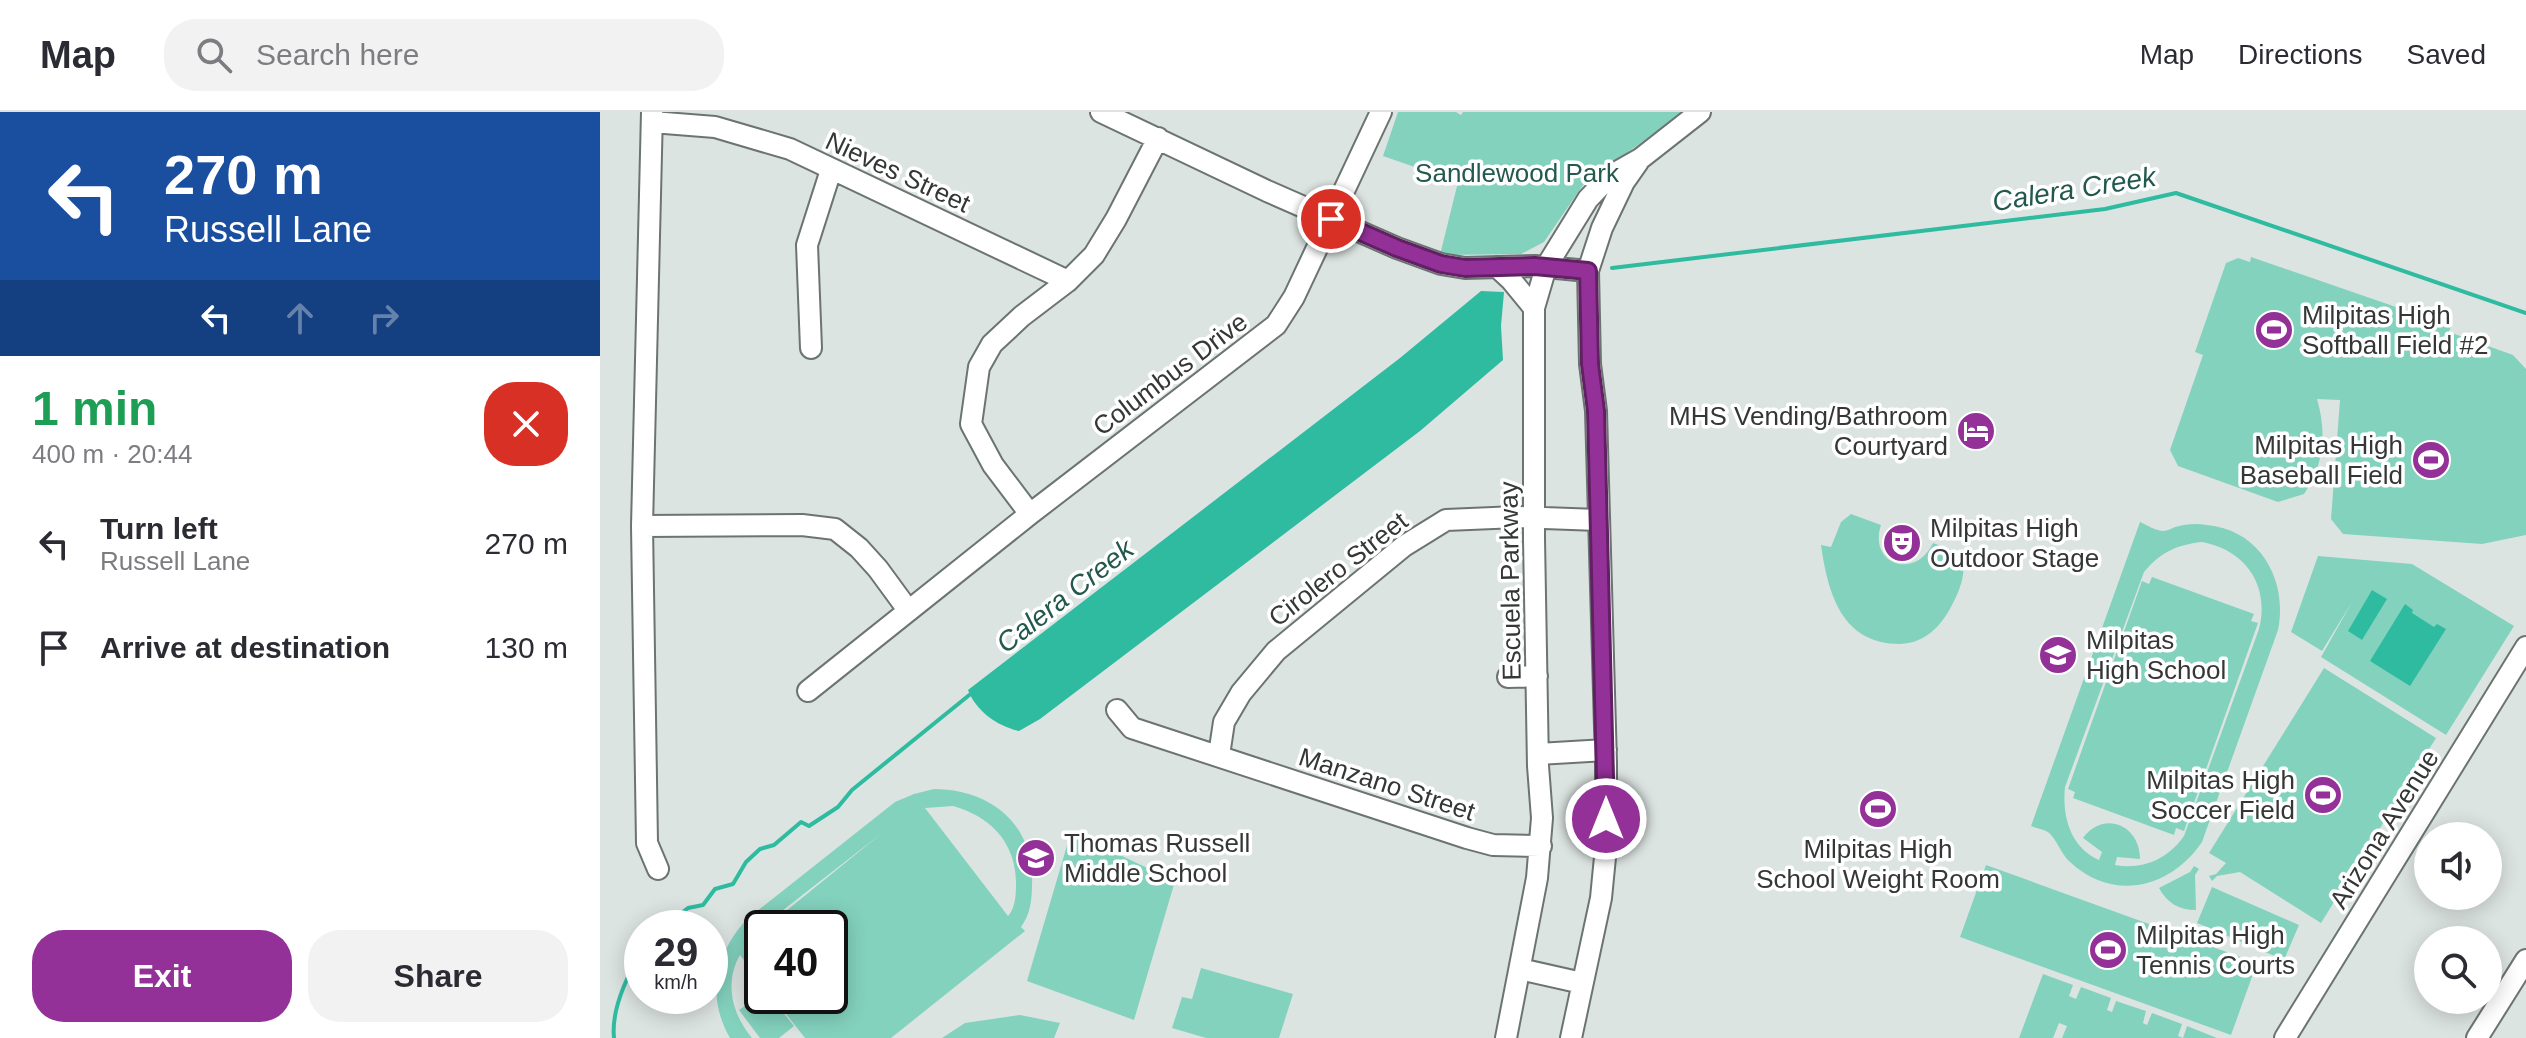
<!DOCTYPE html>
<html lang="en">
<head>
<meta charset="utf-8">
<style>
	:root { --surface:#fff; --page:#f2f2f3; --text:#2b2b33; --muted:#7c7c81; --line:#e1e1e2; --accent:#933198 }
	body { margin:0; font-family:Helvetica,sans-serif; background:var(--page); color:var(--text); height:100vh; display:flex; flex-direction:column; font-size:30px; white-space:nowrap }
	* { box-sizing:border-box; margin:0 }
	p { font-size:26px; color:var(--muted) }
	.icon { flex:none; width:44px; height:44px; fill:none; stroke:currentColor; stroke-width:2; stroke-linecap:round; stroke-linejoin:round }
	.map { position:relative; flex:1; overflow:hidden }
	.panel { display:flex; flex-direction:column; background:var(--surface); width:600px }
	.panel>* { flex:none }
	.banner { background:#1a4fa0; color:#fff; overflow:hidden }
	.buttons { position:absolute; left:1814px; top:710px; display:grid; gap:16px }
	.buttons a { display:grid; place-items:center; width:88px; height:88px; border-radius:50%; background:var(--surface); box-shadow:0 4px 20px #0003; font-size:40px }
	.speed { position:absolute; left:24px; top:798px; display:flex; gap:16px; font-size:40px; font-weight:700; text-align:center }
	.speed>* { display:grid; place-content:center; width:104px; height:104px; border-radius:50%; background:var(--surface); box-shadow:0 4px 20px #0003; line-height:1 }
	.speed small { font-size:20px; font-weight:400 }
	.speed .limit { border:4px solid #111; border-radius:12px; background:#fff; color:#111 }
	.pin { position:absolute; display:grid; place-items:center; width:68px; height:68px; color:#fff; margin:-34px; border:4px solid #fff; border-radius:50%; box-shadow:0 2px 8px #0007 }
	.me { position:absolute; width:88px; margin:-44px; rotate:0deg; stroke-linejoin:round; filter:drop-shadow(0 0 6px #0008) }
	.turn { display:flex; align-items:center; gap:28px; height:168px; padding:0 32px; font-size:36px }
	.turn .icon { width:104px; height:104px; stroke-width:2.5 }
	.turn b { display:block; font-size:56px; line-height:68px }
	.lanes { display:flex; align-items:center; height:76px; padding:0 32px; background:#0003; justify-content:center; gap:40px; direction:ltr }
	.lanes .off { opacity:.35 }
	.round { display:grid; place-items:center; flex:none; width:84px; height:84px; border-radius:32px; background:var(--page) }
	.head { display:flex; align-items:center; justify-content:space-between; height:136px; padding:0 32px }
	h1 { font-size:48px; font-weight:600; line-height:60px; color:#1e9e55 }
	.cta { display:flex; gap:16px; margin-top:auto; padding:16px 32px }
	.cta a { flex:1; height:92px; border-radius:32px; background:var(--accent); color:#fff; font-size:32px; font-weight:600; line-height:92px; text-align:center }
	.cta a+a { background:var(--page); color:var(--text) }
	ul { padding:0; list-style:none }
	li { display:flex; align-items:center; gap:24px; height:104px; padding:0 32px }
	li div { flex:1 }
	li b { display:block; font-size:30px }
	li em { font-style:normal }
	header { display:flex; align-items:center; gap:48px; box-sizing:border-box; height:112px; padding:0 40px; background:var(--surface); border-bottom:2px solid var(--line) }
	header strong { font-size:38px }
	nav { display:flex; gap:44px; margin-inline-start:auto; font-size:28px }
	.search { width:560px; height:72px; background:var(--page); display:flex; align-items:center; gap:20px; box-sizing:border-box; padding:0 28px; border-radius:32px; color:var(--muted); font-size:30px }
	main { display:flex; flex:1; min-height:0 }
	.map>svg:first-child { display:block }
</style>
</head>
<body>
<header>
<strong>Map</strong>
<div class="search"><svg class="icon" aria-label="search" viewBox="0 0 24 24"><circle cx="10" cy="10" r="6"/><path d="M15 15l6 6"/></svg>Search here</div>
<nav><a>Map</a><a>Directions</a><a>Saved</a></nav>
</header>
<main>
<section class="panel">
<div class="banner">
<div class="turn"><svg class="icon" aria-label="left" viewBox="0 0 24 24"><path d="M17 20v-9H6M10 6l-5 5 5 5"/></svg><div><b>270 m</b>Russell Lane</div></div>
<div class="lanes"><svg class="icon" aria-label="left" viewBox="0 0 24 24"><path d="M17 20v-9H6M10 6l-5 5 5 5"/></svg><svg class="icon off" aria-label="ahead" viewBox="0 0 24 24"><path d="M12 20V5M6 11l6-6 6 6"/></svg><svg class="icon off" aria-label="right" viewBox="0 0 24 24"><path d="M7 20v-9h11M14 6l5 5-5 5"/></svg></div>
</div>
<div class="head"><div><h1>1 min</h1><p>400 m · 20:44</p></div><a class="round" style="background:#d93025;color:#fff"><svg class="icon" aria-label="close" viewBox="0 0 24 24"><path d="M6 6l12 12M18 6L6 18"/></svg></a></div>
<ul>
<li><svg class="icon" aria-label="left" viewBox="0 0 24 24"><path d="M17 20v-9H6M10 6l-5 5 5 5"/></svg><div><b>Turn left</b><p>Russell Lane</p></div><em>270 m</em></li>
<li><svg class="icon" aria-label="arrive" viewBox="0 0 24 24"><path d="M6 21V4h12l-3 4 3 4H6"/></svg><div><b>Arrive at destination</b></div><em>130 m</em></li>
</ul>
<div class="cta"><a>Exit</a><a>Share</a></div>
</section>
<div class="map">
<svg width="1926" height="926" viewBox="0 0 1926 926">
	<rect width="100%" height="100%" fill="#dce4e2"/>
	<path fill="#83d2be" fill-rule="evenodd" d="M798 0H856L861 3 863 0H1083L983 73 944 130 921 142 840 143 858 70 783 44Z
		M1651 145 1851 214 1849 220 1913 243 1926 257V423L1882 432 1743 422 1731 407 1740 288 1717 287C1727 321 1724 353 1704 382L1678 390 1578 354 1570 338 1603 243 1595 240 1626 151 1638 146 1650 150Z
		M1251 402 1281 413C1268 452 1315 469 1333 431L1362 442C1366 458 1362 474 1354 489 1343 512 1327 531 1300 532 1242 532 1228 482 1221 433L1231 435 1241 410Z
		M1540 410C1547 413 1556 419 1564 419 1566 419 1573 416 1575 415 1586 412 1596 411 1607 413 1661 418 1688 469 1678 518L1602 730C1570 777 1513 790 1470 750 1461 742 1456 726 1448 720 1443 717 1436 716 1431 714ZM1602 430C1646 438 1670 474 1659 517L1584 724C1568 747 1543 758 1515 753L1517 745 1540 747C1540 713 1504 698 1483 726L1502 740 1499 748C1470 735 1462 704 1465 675L1544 460C1561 440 1576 433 1602 430Z
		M1718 444 1812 452 1914 514 1846 623 1721 545 1752 490 1722 539 1691 520Z
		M1552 465 1654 502 1651 509 1658 511 1584 719 1576 716 1574 723 1473 686 1475 680 1468 677 1542 469 1549 472Z
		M1724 556 1836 626 1721 811 1640 760 1617 764 1612 769 1609 764 1616 762 1626 751 1609 741Z
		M334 677C391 677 435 713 432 773 432 788 430 803 421 815L425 819 291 926H205L172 884H230V816H165L282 721 160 816 152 826 162 818V871L140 843C124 871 132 902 152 926H130C106 884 115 842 147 807L295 690 314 682ZM353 694C389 704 415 729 416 769 416 781 416 795 408 804L325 696Z
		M471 720 575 769 534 908 427 869Z
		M1386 753 1657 851 1631 923 1360 825Z
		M1594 754 1599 757 1595 763 1596 798C1579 798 1567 791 1559 776L1590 760Z
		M1612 775 1699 813 1684 848 1597 811Z
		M601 856 693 882 679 926H606L572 916 582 885 592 887Z
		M1443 862 1473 873 1469 884 1476 887 1481 875 1511 886 1507 898 1512 900 1516 889 1546 899 1543 911 1547 913 1552 901 1582 912 1578 924 1583 926 1587 914 1617 926H1462L1467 914 1459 911 1453 926H1419Z
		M162 882V884H170L194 914 179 926H160L139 898Z
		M420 903 460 911 454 926H342L365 911Z"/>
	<path fill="#2ebba0" d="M881 179 904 180 901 214 903 248 820 319 440 607 419 619C397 614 376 599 368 578L800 246Z
		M1772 478 1787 487 1762 528 1748 519Z
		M1805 492 1813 498 1812 501 1834 515 1837 512 1846 517 1810 574 1770 549Z"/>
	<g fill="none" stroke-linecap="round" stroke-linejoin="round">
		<path stroke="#2ebba0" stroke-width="4" d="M1012 156 1505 97 1576 81 1926 201
			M62 816 88 796 103 793 115 777 133 772 146 750 160 737 174 733 201 710 209 714 238 695 252 678 373 580
			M14 926C11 897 27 864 42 839"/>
		<defs>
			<path id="minor" d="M52 0 42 414 47 731 58 757
				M501 0 667 79 797 136 841 152 865 156 935 154 988 159
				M52 10 115 15 190 37 468 169
				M897 155 911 168 934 196
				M211 236 207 133 231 58
				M430 402 393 353 371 312 379 255 392 232 422 204 468 169 494 143 516 107 558 26
				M42 414 202 413 235 417 259 436 278 457 308 498
				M908 565 937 564
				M208 579 430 402 676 213 694 185 781 0
				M517 598 532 616 867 726 893 733 941 734
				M938 642 1006 638
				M619 643 624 610 641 581 676 539 804 434 846 408 917 405 998 408
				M920 857 982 871
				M906 926 937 766 942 706 938 654 934 427V196L946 155 988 87 1010 64 1040 47 1100 0
				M971 926 1001 786 1006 735V651L996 299 990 252 988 159 1002 116 1024 70 1038 50
				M1685 926 1926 535
				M1877 926 1926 848"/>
		</defs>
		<use href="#minor" stroke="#6c7471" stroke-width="24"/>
		<use href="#minor" stroke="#fff" stroke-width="20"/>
	</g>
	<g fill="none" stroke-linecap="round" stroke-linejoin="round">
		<defs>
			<path id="route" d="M731 107 797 136 841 152 865 156 935 154 988 159 990 252 996 299 1006 707"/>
		</defs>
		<use href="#route" stroke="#602063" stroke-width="20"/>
		<use href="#route" stroke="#933198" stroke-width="14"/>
	</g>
	<defs>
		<symbol id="stadium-disc" viewBox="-11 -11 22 22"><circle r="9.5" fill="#933198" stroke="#fff"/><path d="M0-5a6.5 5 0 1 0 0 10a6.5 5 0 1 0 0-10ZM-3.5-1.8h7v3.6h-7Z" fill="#fff"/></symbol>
		<symbol id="hotel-disc" viewBox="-11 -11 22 22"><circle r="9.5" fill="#933198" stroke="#fff"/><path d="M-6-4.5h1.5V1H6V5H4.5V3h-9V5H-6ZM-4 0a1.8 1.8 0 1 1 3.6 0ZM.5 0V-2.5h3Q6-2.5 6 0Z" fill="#fff"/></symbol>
		<symbol id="theatre-disc" viewBox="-11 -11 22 22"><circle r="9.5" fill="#933198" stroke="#fff"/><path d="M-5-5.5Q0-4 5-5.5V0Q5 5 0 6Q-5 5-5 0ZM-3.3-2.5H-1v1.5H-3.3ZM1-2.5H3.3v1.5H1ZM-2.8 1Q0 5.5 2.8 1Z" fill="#fff"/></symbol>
		<symbol id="school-disc" viewBox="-11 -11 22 22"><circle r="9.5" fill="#933198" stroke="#fff"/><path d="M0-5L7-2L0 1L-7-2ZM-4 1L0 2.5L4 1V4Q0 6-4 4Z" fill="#fff"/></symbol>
	</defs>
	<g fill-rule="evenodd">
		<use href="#stadium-disc" x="1652" y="196" width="44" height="44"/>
		<use href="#hotel-disc" x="1354" y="297" width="44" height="44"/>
		<use href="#stadium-disc" x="1809" y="326" width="44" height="44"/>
		<use href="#theatre-disc" x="1280" y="409" width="44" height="44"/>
		<use href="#school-disc" x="1436" y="521" width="44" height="44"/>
		<use href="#stadium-disc" x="1701" y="661" width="44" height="44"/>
		<use href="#stadium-disc" x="1256" y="675" width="44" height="44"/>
		<use href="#school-disc" x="414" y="724" width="44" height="44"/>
		<use href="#stadium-disc" x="1486" y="816" width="44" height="44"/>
	</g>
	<g text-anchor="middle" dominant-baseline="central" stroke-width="7" stroke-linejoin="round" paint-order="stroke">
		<g font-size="26" fill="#343736" stroke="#fff">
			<text transform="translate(298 60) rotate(25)">Nieves Street</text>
			<text transform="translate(570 262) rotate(-37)">Columbus Drive</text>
			<text transform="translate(738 457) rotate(-38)">Cirolero Street</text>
			<text transform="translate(910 469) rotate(-91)">Escuela Parkway</text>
			<text transform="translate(787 672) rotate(18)">Manzano Street</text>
			<text transform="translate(1784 717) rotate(-58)">Arizona Avenue</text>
		</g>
		<g font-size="26" fill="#245a4e" stroke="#fff">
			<text x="917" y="61">Sandlewood Park</text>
		</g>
		<g font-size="26" fill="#343736" stroke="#fff" text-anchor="start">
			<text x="1702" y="203">Milpitas High<tspan x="1702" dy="30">Softball Field #2</tspan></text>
			<text x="1348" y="304" text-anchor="end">MHS Vending/Bathroom<tspan x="1348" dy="30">Courtyard</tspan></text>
			<text x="1803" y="333" text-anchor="end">Milpitas High<tspan x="1803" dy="30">Baseball Field</tspan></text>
			<text x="1330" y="416">Milpitas High<tspan x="1330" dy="30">Outdoor Stage</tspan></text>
			<text x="1486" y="528">Milpitas<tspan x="1486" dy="30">High School</tspan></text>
			<text x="1695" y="668" text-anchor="end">Milpitas High<tspan x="1695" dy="30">Soccer Field</tspan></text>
			<text x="464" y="731">Thomas Russell<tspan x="464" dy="30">Middle School</tspan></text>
			<text x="1278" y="737" text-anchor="middle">Milpitas High<tspan x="1278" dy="30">School Weight Room</tspan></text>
			<text x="1536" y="823">Milpitas High<tspan x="1536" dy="30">Tennis Courts</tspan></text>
		</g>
		<g font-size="28" font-style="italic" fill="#23594d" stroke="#fff">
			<text transform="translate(1474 77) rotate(-9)">Calera Creek</text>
			<text transform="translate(465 484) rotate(-38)">Calera Creek</text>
		</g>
	</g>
</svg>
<div class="buttons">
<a><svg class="icon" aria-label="sound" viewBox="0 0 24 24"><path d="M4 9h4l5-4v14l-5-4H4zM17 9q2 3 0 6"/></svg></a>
<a><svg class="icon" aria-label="search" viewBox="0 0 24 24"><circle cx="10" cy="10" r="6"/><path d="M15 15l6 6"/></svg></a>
</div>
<div class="speed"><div>29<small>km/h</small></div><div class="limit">40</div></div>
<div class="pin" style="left:731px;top:107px;background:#d93025"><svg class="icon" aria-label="arrive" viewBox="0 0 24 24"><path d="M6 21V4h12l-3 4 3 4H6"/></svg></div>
<svg class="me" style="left:1006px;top:707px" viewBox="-20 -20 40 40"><circle r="17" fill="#933198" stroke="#fff" stroke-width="3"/><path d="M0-11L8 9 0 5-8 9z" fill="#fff"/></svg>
</div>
</main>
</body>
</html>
